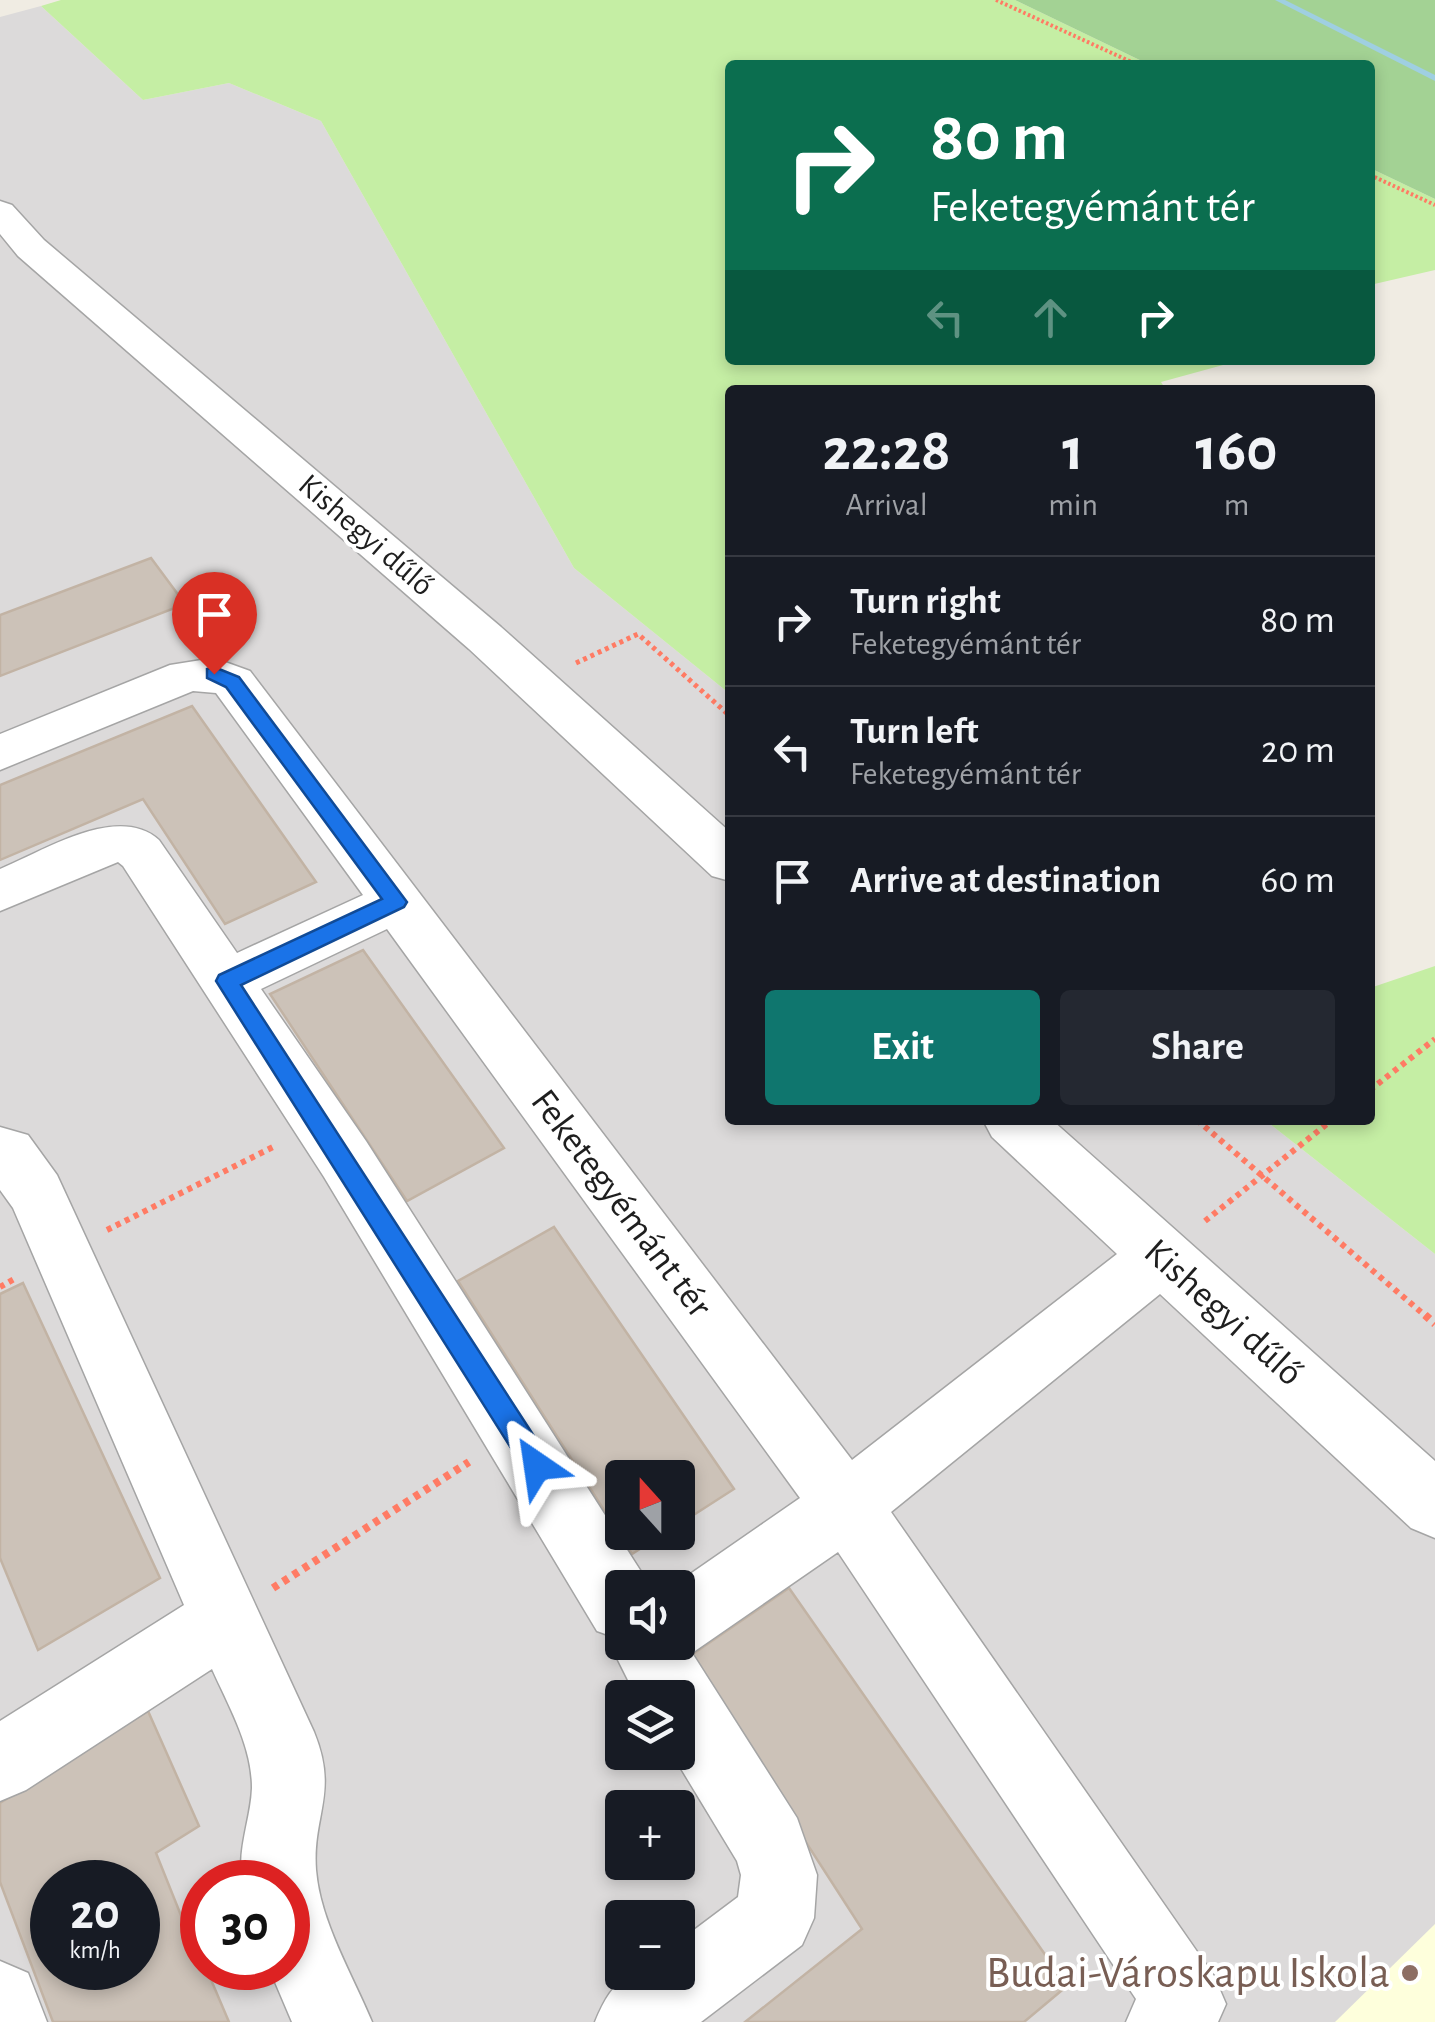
<!DOCTYPE html>
<html lang="en">
<head>
<meta charset="utf-8">
<style>
	:root { --surface:#171b24; --page:#242831; --text:#f1f3f6; --muted:#9ea1a6; --line:#363941; --accent:#0f766e }
	body { margin:0; font-family:"Alegreya Sans",sans-serif; background:var(--page); color:var(--text); height:100vh; display:flex; flex-direction:column; font-size:38px; white-space:nowrap }
	* { box-sizing:border-box; margin:0 }
	p { font-size:32px; color:var(--muted) }
	.icon { flex:none; width:55px; height:55px; fill:none; stroke:currentColor; stroke-width:2; stroke-linecap:round; stroke-linejoin:round }
	.map { position:relative; flex:1; overflow:hidden }
	.panel { position:absolute; left:725px; top:385px; width:650px; height:740px; display:flex; flex-direction:column; background:var(--surface); border-radius:10px; box-shadow:0 5px 15px #0003 }
	.panel>* { flex:none }
	.guide { position:absolute; left:725px; top:60px; width:650px; height:305px; border-radius:10px; box-shadow:0 5px 15px #0003; background:#0b6e4f; color:#fff; overflow:hidden }
	.needle { width:65px; rotate:339deg }
	.buttons { position:absolute; left:605px; top:1460px; display:grid; gap:20px }
	.buttons a { display:grid; place-items:center; width:90px; height:90px; border-radius:10px; background:var(--surface); box-shadow:0 5px 15px #0003; font-size:50px }
	.speed { position:absolute; left:30px; top:1860px; display:flex; gap:20px; font-size:50px; font-weight:700; text-align:center }
	.speed>* { display:grid; place-content:center; width:130px; height:130px; border-radius:50%; background:var(--surface); box-shadow:0 5px 15px #0003; line-height:1 }
	.speed small { font-size:25px; font-weight:400 }
	.speed .limit { border:15px solid #d22; background:#fff; color:#111 }
	.pin { position:absolute; display:grid; place-items:center; width:85px; height:85px; color:#fff; margin:-102px -42px; border-radius:50% 50% 50% 0; rotate:-45deg; box-shadow:0 0 10px #0007 }
	.pin .icon { rotate:45deg }
	.me { position:absolute; width:110px; margin:-55px; rotate:328deg; stroke-linejoin:round; filter:drop-shadow(0 0 8px #0008) }
	.turn { display:flex; align-items:center; gap:35px; height:210px; padding:0 40px; font-size:45px }
	.turn .icon { width:130px; height:130px; stroke-width:2.5 }
	.turn b { display:block; font-size:70px; line-height:85px }
	.lanes { display:flex; align-items:center; height:95px; padding:0 40px; background:#0003; justify-content:center; gap:50px; direction:ltr }
	.lanes .off { opacity:.35 }
	.eta { display:flex; justify-content:space-evenly; align-items:center; height:170px; text-align:center }
	.eta b { font-size:60px; font-weight:700; line-height:70px }
	.action { display:flex; gap:20px; margin-top:auto; padding:20px 40px }
	.action a { flex:1; height:115px; border-radius:10px; background:var(--accent); color:#fff; font-size:40px; font-weight:700; line-height:115px; text-align:center }
	.action a+a { background:var(--page); color:var(--text) }
	ul { padding:0; list-style:none }
	li { display:flex; align-items:center; gap:30px; height:130px; padding:0 40px; border-top:2px solid var(--line) }
	li div { flex:1 }
	li b { display:block; font-size:38px }
	li em { font-style:normal }
	.map>svg:first-child { display:block }
</style>
</head>
<body>
<div class="map">
<svg width="1435" height="2022" viewBox="0 0 1435 2022">
	<rect width="100%" height="100%" fill="#f0ece3"/>
	<path fill="#dcdada" fill-rule="evenodd" d="M41 6 143 100 229 83 321 121 574 568 730 694V1120H1265L1435 1254V2022H0V17ZM622 1478H678V1532H622ZM622 1588H678V1642H622ZM622 1698H678V1752H622ZM622 1808H678V1862H622ZM52 1882H138V1968H52ZM202 1882H288V1968H202ZM622 1918H678V1972H622Z"/>
	<path fill="#feffdc" d="M1435 1924V2022H1335Z"/>
	<path fill="#c5eea4" d="M61 0H1015L1150 65H730V360L1234 362 1161 382 1166 390H730V694L574 568 321 121 229 83 143 100 41 6Z
		M1370 168 1435 199V270L1370 285Z
		M1435 966V1254L1265 1120H1370V988Z"/>
	<path fill="#a3d294" d="M1015 0H1435V199L1370 168V65H1150Z"/>
	<g fill="none" stroke-linecap="round" stroke-linejoin="round">
		<path fill="#9fcfe1" fill-rule="evenodd" d="M1275 0H1285L1435 75V81Z"/>
	</g>
	<path fill="#ccc2b8" stroke="#c2b3a4" stroke-width="2.5" fill-rule="evenodd" d="M151 558 185 604 0 676V615Z
		M192 706 316 882 225 924 143 799 0 860V785Z
		M363 950 504 1148 407 1201 270 994Z
		M554 1227 734 1489 678 1525V1478H622V1532H666L632 1554 458 1281Z
		M23 1283 160 1578 38 1650 0 1558V1294Z
		M789 1588 1067 1986 1024 2022H745L862 1929 687 1658Z
		M148 1711 199 1826 156 1853 202 1968H206L229 2022H53L0 1882V1803ZM52 1882H138V1968H52Z"/>
	<g fill="none" stroke-linecap="round" stroke-linejoin="round">
		<defs>
			<path id="minor" d="M0 201 12 205 44 240 501 627 730 832V881L712 876 469 649 18 256 0 234Z
				M214 658 250 671 852 1460 1117 1254 992 1137 983 1120H1052L1435 1461V1538L1411 1528 1160 1294 891 1512 1214 1976 1226 2004 1218 2022H1126L1136 1999 838 1552 692 1653 797 1818 817 1875 814 1918 802 1945 701 2022H595C615 1974 628 1972 678 1972V1942L738 1897 741 1875 737 1861 671 1752H678V1698H637L609 1642 611 1636 597 1631 324 1177 123 866 118 862 0 911V869C44 851 118 803 159 840L237 953 363 895 216 693 193 691 0 770V734L170 665ZM387 929 800 1498 670 1588H678V1642H622V1588H649L647 1581 366 1141 261 989Z
				M0 1127 28 1135 57 1175 314 1732C339 1793 312 1815 316 1870 320 1921 352 1974 372 2022H292L269 1968H288V1882H243C236 1851 251 1819 252 1788 252 1746 229 1707 212 1669L26 1790 0 1801V1721L184 1605 13 1208 0 1190Z
				M0 1961 28 1973 47 2022H0Z"/>
		</defs>
		<use href="#minor" stroke="#a5a5a5" stroke-width="3"/>
		<path stroke="#ff7b64" stroke-width="4" stroke-dasharray="2.5 2.5" stroke-linecap="butt" d="M996 0 1138 65
			M1370 175 1435 205"/>
		<path stroke="#ff7b64" stroke-width="5" stroke-dasharray="4 4" stroke-linecap="butt" d="M576 663 638 634 730 716"/>
		<path stroke="#ff7b64" stroke-width="6" stroke-dasharray="5 5" stroke-linecap="butt" d="M1370 1090 1435 1039
			M1197 1120 1428 1318
			M1205 1221 1332 1120
			M107 1230 275 1146
			M0 1287 16 1278"/>
		<path stroke="#ff7b64" stroke-width="8" stroke-dasharray="6 6" stroke-linecap="butt" d="M1425 1315 1435 1324
			M273 1588 469 1462"/>
		<use href="#minor" fill="#fff" fill-rule="evenodd"/>
	</g>
	<path fill="#1a73e8" stroke="#114b97" stroke-width="2.5" d="M214 667 239 677 407 902 404 907 241 985 547 1456 551 1466 547 1475 537 1479 528 1475 216 981 219 975 382 899 226 687 207 678V669Z"/>
	<circle fill="#8d6e63" stroke="#fff" stroke-width="4" cx="1410" cy="1973" r="10"/>
	<g text-anchor="middle" dominant-baseline="central" stroke-width="8" stroke-linejoin="round" paint-order="stroke">
		<g font-size="32" fill="#1e1e1e" stroke="#fff">
			<text transform="translate(366 535) rotate(41)">Kishegyi dűlő</text>
		</g>
		<g font-size="38" fill="#1e1e1e" stroke="#fff">
			<text transform="translate(621 1204) rotate(53)">Feketegyémánt tér</text>
			<text transform="translate(1223 1313) rotate(42)">Kishegyi dűlő</text>
		</g>
		<g font-size="45" fill="#785e54" stroke="#fff" text-anchor="end">
			<text x="1390" y="1973">Budai-Városkapu Iskola</text>
		</g>
	</g>
</svg>
<div class="buttons">
<a><svg class="needle" viewBox="-14 -14 28 28"><path d="M0-13l5 13h-10z" fill="#e53935"/><path d="M0 13l5-13h-10z" fill="#9ea1a6"/></svg></a>
<a><svg class="icon" aria-label="sound" viewBox="0 0 24 24"><path d="M4 9h4l5-4v14l-5-4H4zM17 9q2 3 0 6"/></svg></a>
<a><svg class="icon" aria-label="layers" viewBox="0 0 24 24"><path d="M12 4l9 5-9 5-9-5zM3 14l9 5 9-5"/></svg></a>
<a>+</a>
<a>−</a>
</div>
<div class="speed"><div>20<small>km/h</small></div><div class="limit">30</div></div>
<div class="pin" style="left:214px;top:674px;background:#d93025"><svg class="icon" aria-label="arrive" viewBox="0 0 24 24"><path d="M6 21V4h12l-3 4 3 4H6"/></svg></div>
<svg class="me" style="left:537px;top:1466px" viewBox="-20 -20 40 40"><path d="M0-17L14 15 0 8-14 15z" fill="#1a73e8" stroke="#fff" stroke-width="4"/></svg>
<div class="guide">
<div class="turn"><svg class="icon" aria-label="right" viewBox="0 0 24 24"><path d="M7 20v-9h11M14 6l5 5-5 5"/></svg><div><b>80 m</b>Feketegyémánt tér</div></div>
<div class="lanes"><svg class="icon off" aria-label="left" viewBox="0 0 24 24"><path d="M17 20v-9H6M10 6l-5 5 5 5"/></svg><svg class="icon off" aria-label="ahead" viewBox="0 0 24 24"><path d="M12 20V5M6 11l6-6 6 6"/></svg><svg class="icon" aria-label="right" viewBox="0 0 24 24"><path d="M7 20v-9h11M14 6l5 5-5 5"/></svg></div>
</div>
<section class="panel">
<div class="eta">
<div><b>22:28</b><p>Arrival</p></div>
<div><b>1</b><p>min</p></div>
<div><b>160</b><p>m</p></div>
</div>
<ul>
<li><svg class="icon" aria-label="right" viewBox="0 0 24 24"><path d="M7 20v-9h11M14 6l5 5-5 5"/></svg><div><b>Turn right</b><p>Feketegyémánt tér</p></div><em>80 m</em></li>
<li><svg class="icon" aria-label="left" viewBox="0 0 24 24"><path d="M17 20v-9H6M10 6l-5 5 5 5"/></svg><div><b>Turn left</b><p>Feketegyémánt tér</p></div><em>20 m</em></li>
<li><svg class="icon" aria-label="arrive" viewBox="0 0 24 24"><path d="M6 21V4h12l-3 4 3 4H6"/></svg><div><b>Arrive at destination</b></div><em>60 m</em></li>
</ul>
<div class="action"><a>Exit</a><a>Share</a></div>
</section>
</div>
</body>
</html>
